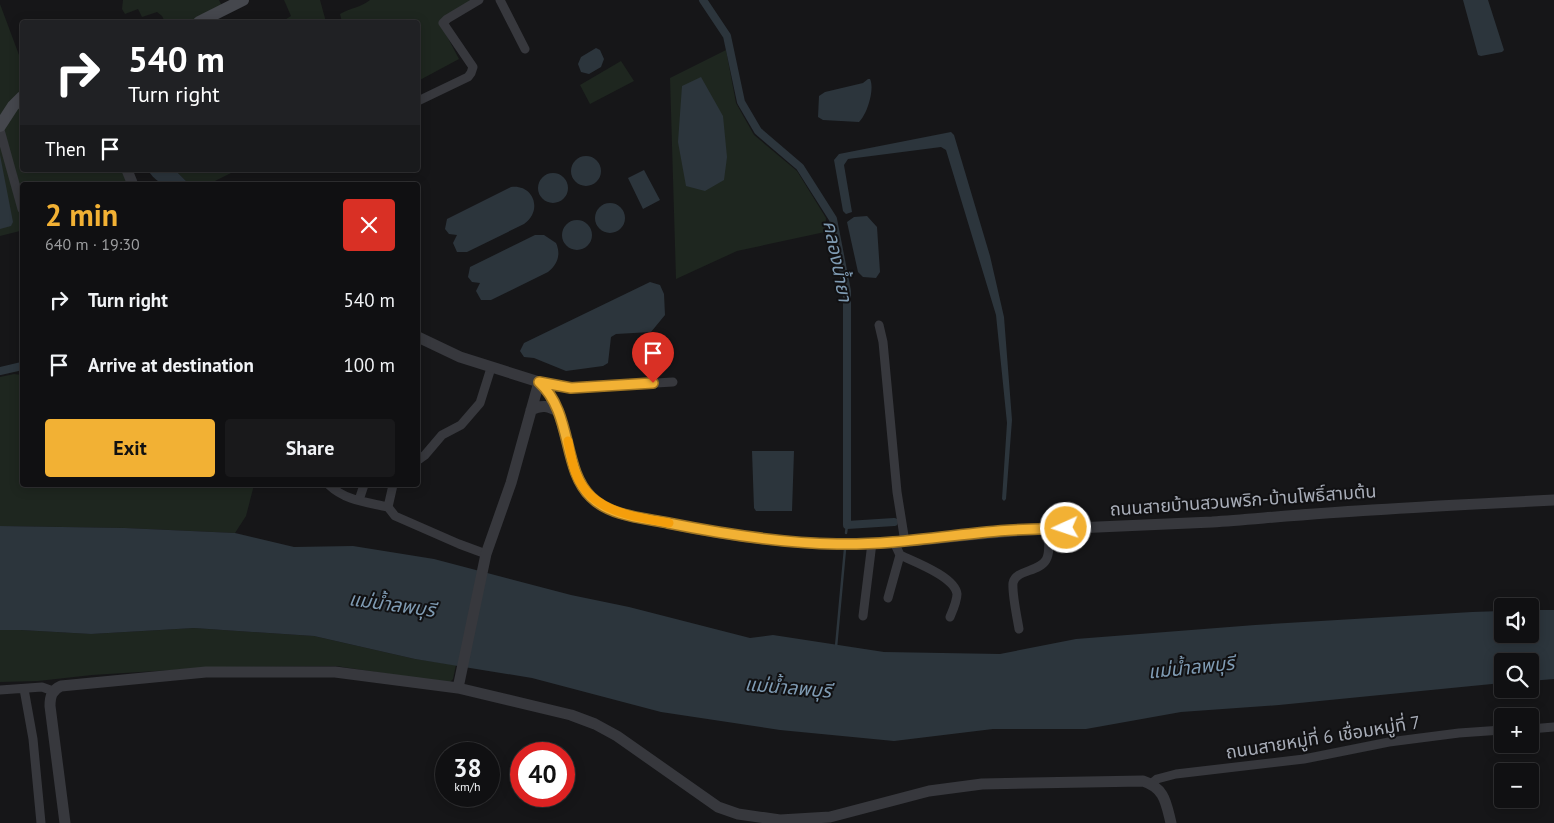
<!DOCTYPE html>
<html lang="en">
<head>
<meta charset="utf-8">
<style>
	:root { --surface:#101012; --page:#19191b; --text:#f1f3f6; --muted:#9c9d9f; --line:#303032; --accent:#f2b134 }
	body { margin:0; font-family:"PT Sans","Noto Sans Thai",sans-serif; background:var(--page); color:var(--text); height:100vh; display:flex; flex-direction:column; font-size:19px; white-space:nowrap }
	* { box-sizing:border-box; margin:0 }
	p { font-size:16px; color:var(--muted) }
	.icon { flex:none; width:28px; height:28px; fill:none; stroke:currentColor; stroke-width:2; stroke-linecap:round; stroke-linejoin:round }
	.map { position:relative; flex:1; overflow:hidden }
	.drawer { position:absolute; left:20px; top:182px; width:400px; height:305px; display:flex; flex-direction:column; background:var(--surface); border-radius:5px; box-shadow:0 2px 12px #0003,0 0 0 1px var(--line) }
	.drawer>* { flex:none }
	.top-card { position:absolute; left:20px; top:20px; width:400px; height:152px; border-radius:5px; box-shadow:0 2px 12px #0003,0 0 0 1px var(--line); background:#202124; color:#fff; overflow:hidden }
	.buttons { position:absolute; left:1494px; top:598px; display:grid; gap:10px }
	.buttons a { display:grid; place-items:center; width:45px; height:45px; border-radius:5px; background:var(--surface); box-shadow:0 2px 12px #0003,0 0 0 1px var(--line); font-size:25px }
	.speed { position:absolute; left:435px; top:742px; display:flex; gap:10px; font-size:25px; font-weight:700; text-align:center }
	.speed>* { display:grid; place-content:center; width:65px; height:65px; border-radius:50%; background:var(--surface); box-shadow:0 2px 12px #0003,0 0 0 1px var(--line); line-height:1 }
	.speed small { font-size:12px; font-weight:400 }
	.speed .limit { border:8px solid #d22; background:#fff; color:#111 }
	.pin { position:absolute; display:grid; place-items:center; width:42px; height:42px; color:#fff; margin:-51px -21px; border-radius:50% 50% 50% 0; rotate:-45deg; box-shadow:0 0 5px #0007 }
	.pin .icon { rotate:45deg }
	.me { position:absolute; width:55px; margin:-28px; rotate:267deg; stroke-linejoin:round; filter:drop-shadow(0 0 4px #0008) }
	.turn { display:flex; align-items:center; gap:18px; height:105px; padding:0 25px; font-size:22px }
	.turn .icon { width:65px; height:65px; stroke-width:2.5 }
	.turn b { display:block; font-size:35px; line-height:42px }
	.then { display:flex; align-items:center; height:48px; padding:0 25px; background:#0003; gap:10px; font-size:19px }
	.round { display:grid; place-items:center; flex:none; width:52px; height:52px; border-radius:5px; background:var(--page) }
	.overview { display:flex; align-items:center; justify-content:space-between; height:85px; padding:0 25px }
	h1 { font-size:30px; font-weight:700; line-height:38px; color:var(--accent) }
	.primary-button { display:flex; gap:10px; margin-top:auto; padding:10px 25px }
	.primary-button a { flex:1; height:58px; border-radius:5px; background:var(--accent); color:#111; font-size:20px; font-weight:700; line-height:58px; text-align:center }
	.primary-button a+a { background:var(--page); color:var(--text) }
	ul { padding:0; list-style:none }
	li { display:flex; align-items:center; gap:15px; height:65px; padding:0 25px }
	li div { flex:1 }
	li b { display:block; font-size:19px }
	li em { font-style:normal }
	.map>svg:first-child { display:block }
</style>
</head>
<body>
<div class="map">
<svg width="1554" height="823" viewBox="0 0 1554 823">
	<rect width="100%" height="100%" fill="#161618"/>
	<path fill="#1e261f" d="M123 0H219L222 6 191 22H165L162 16 157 12 142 17 138 9 125 14 122 9Z
		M284 0H320L326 22H284L283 21 291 16Z
		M370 0H473L440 23 459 59 418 81V22H342L340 14C350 8 362 7 370 0Z
		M0 4 22 63V91L0 119Z
		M726 50 736 103 754 135 797 171 826 218 825 232 737 251 676 279 670 78Z
		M621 61 634 81 590 104 580 85Z
		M22 102V170H122L128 185H22V245L20 231 0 236V132Z
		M175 170H237L215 181 213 185H190Z
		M14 374 22 375V485H254L246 516 235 533 125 528 0 526V377Z
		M194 628 314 636 415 659 456 665 453 679 449 683 336 666 221 667 92 675 38 681 0 682V630H21L91 634Z"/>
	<path fill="#2c353c" d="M1463 0H1488L1504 50 1502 52 1481 56 1478 55Z
		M596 48 600 50 604 59 601 67 589 74 581 72 578 64 581 57Z
		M701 77 723 116 727 157 724 180 705 191 686 186 678 142 682 86Z
		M868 79H870C875 89 867 115 859 122L823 120 818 117 819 96 825 92 863 83Z
		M951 132 954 135 990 256 1004 317 1012 420 1006 499 1004 501 1002 499 1007 423 996 315 946 150 941 147 848 159 844 165 852 212 846 214 843 211 834 160 839 154Z
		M0 155 13 222 11 226 0 229Z
		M571 171a15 15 0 1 1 30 0a15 15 0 1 1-30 0Z
		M148 170H175L190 185C171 185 159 188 148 170Z
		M644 170 660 200 643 209 628 178Z
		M538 188a15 15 0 1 1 30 0a15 15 0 1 1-30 0Z
		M511 187C534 184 543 211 524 224L467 252H457L453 243 457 235 449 234 445 229 447 219Z
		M595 218a15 15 0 1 1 30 0a15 15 0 1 1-30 0Z
		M867 216 877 227 880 272 876 278 863 277 858 272 847 222 854 217Z
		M562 235a15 15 0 1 1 30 0a15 15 0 1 1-30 0Z
		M535 235H544L556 243C561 254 558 264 548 272L491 300H481L476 291 480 283 472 282 468 277 470 267Z
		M650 282 660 285 664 294 665 315 651 332 616 334 611 337 608 363 603 366 566 371 534 358 524 357 520 351 524 343Z
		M752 451H794L792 511H756L754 508Z
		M0 526 125 528 235 533 294 547 353 546 434 559 571 595 629 607 750 638 773 635 884 652 1000 654 1076 639 1255 625 1472 612 1502 611V634H1530V610H1554V679L1530 681V661H1502V683L1279 705 1181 712 1086 729H993L894 741 780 730 661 712 532 678 415 659 314 636 194 628 91 634 21 630H0Z"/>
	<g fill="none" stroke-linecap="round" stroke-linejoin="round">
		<path stroke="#2c353c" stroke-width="2.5" d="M846 533 847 525
			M836 647 845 549"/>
		<path stroke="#2c353c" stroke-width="8" d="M703 0 727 36 741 102 758 131 800 167 833 219 847 291V525L894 522
			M0 371 22 366"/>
		<path stroke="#37383d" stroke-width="9" d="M500 0 525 49
			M418 101 468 77 471 73 473 67 443 23 447 19 479 0
			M0 130 22 209
			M879 325 883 342 897 492 905 542
			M539 382 557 387 571 388 673 382
			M418 460 425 455 442 435 461 425 480 403 491 368
			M329 485C346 501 366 502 388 507
			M393 485 388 507 395 516 459 544 486 554
			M359 500 364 485
			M900 555C915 562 955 577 957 594 957 601 953 610 950 617
			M888 598 900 555 894 542
			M863 616 872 543
			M1019 629C1017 617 1012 594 1013 583 1015 570 1039 572 1046 560 1051 551 1048 538 1048 529
			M24 689 33 739 41 823
			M0 690 42 687 53 691
			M1530 729 1554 727
			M1151 784 1157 779 1176 774 1304 759 1389 742 1459 733 1502 730"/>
		<path stroke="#37383d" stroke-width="11" d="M127 170 133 185
			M418 337 460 357 539 382C574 414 561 478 598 503 619 517 648 519 672 524 726 535 782 543 837 544 901 546 965 533 1030 530 1090 527 1151 525 1212 522 1265 518 1319 513 1372 510 1433 506 1493 503 1554 500
			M531 410C542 404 549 406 559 412
			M458 688 486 554 511 483 539 382
			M65 823 50 706C50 696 52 690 61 686L206 672H335L458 688 571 715 595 724 617 736 718 807 738 814 780 820 830 817 929 791 982 784 1143 781C1165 788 1166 803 1171 823"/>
		<path stroke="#45474d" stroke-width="12" d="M199 22 243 0
			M0 126 13 106 22 97"/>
	</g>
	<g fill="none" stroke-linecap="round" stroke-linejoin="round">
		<defs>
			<path id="route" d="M653 383 571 388 539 382C573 413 562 469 591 497 610 516 643 518 668 523 723 534 780 543 837 544 887 545 937 537 987 532 1013 529 1040 529 1066 528"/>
		</defs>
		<use href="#route" stroke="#9d7322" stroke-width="12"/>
		<use href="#route" stroke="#f2b134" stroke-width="9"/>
		<path stroke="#f59e0b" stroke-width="9" d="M568 441C570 451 572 462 575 471 589 512 632 516 669 523"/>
	</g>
	<g text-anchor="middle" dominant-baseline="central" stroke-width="4" stroke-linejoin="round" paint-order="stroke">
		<g font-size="18" fill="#a8adb8" stroke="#111113">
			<text transform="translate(1243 500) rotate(-4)">ถนนสายบ้านสวนพริก-บ้านโพธิ์สามต้น</text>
			<text transform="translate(1323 737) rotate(-9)">ถนนสายหมู่ที่ 6 เชื่อมหมู่ที่ 7</text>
		</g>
		<g font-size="19" font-style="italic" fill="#7f9bb3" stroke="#111113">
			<text transform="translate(838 261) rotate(79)">คลองน้ำยา</text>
			<text transform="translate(392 604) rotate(8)">แม่น้ำลพบุรี</text>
			<text transform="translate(1191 667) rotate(-6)">แม่น้ำลพบุรี</text>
			<text transform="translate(788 687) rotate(5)">แม่น้ำลพบุรี</text>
		</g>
	</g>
</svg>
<div class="buttons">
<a><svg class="icon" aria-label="sound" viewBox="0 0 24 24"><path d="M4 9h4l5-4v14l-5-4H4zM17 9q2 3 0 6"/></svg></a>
<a><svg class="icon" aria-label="search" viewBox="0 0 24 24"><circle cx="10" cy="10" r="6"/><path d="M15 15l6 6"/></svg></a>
<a>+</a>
<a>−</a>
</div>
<div class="speed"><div>38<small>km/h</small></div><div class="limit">40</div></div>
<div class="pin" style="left:653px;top:383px;background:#d93025"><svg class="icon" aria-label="arrive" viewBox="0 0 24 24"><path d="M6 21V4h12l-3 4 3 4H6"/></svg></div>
<svg class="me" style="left:1066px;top:528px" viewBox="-20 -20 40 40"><circle r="17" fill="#f2b134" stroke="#fff" stroke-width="3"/><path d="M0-11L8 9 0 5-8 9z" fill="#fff"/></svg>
<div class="top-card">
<div class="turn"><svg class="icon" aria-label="right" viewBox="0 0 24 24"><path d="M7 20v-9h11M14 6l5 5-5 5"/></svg><div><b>540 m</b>Turn right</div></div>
<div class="then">Then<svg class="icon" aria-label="arrive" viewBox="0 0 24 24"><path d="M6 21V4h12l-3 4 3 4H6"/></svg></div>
</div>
<section class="drawer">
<div class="overview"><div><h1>2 min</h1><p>640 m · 19:30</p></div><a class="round" style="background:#d93025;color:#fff"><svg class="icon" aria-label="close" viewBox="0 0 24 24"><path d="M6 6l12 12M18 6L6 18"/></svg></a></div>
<ul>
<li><svg class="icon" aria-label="right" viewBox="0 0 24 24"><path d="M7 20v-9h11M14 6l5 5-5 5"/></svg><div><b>Turn right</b></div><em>540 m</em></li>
<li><svg class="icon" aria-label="arrive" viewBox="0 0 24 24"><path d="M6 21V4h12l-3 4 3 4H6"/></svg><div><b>Arrive at destination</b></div><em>100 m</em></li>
</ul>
<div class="primary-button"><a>Exit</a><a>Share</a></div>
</section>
</div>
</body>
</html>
